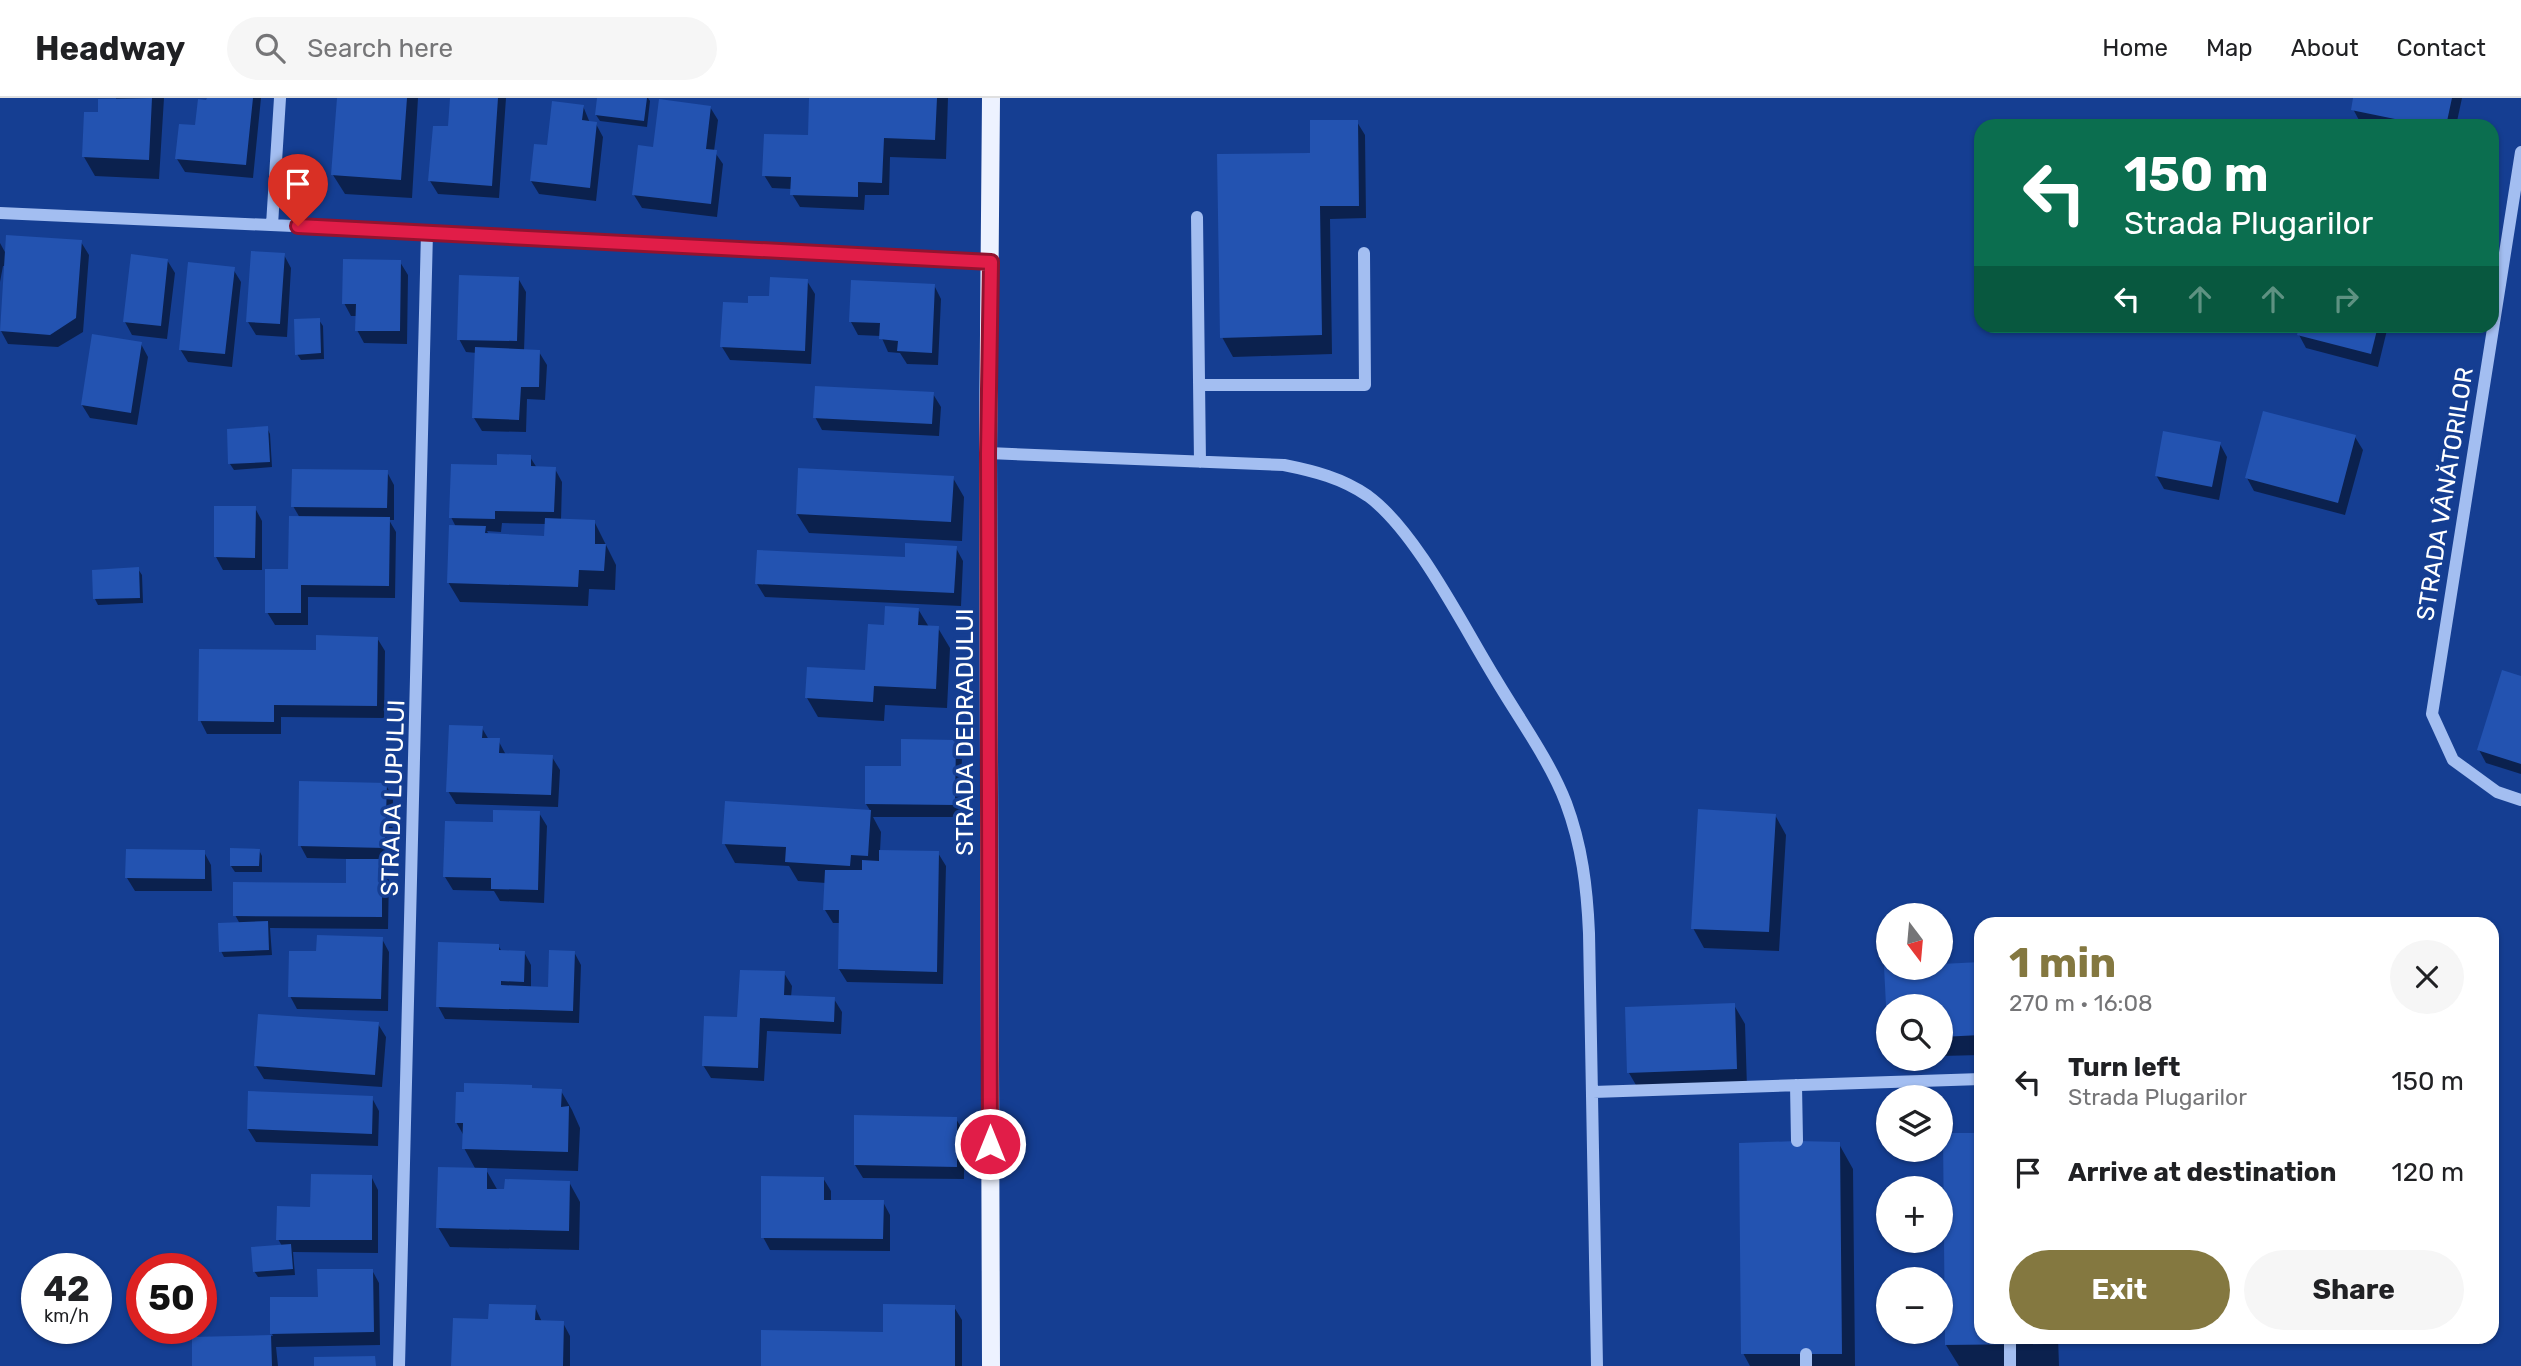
<!DOCTYPE html>
<html lang="en">
<head>
<meta charset="utf-8">
<style>
	:root { --surface:#fff; --page:#f6f6f6; --text:#202124; --muted:#757577; --line:#e0e0e0; --accent:#847840 }
	body { margin:0; font-family:Rubik,sans-serif; background:var(--page); color:var(--text); height:100vh; display:flex; flex-direction:column; font-size:26px; white-space:nowrap }
	* { box-sizing:border-box; margin:0 }
	p { font-size:23px; color:var(--muted) }
	.icon { flex:none; width:38px; height:38px; fill:none; stroke:currentColor; stroke-width:2; stroke-linecap:round; stroke-linejoin:round }
	.map { position:relative; flex:1; overflow:hidden }
	.panel { position:absolute; left:1974px; top:819px; width:525px; height:427px; display:flex; flex-direction:column; background:var(--surface); border-radius:21px; box-shadow:0 2px 5px #0004 }
	.panel>* { flex:none }
	.banner { position:absolute; left:1974px; top:21px; width:525px; height:214px; border-radius:21px; box-shadow:0 2px 5px #0004; background:#0b6e4f; color:#fff; overflow:hidden }
	.needle { width:46px; rotate:164deg }
	.controls { position:absolute; left:1876px; top:805px; display:grid; gap:14px }
	.controls a { display:grid; place-items:center; width:77px; height:77px; border-radius:50%; background:var(--surface); box-shadow:0 2px 5px #0004; font-size:35px }
	.speed { position:absolute; left:21px; top:1155px; display:flex; gap:14px; font-size:35px; font-weight:700; text-align:center }
	.speed>* { display:grid; place-content:center; width:91px; height:91px; border-radius:50%; background:var(--surface); box-shadow:0 2px 5px #0004; line-height:1 }
	.speed small { font-size:18px; font-weight:400 }
	.speed .limit { border:10px solid #d22; background:#fff; color:#111 }
	.pin { position:absolute; display:grid; place-items:center; width:60px; height:60px; color:#fff; margin:-72px -30px; border-radius:50% 50% 50% 0; rotate:-45deg; box-shadow:0 0 7px #0007 }
	.pin .icon { rotate:45deg }
	.me { position:absolute; width:77px; margin:-38px; rotate:0deg; stroke-linejoin:round; filter:drop-shadow(0 0 5px #0008) }
	.turn { display:flex; align-items:center; gap:24px; height:147px; padding:0 35px; font-size:32px }
	.turn .icon { width:91px; height:91px; stroke-width:2.5 }
	.turn b { display:block; font-size:49px; line-height:60px }
	.lanes { display:flex; align-items:center; height:66px; padding:0 35px; background:#0003; justify-content:center; gap:35px; direction:ltr }
	.lanes .off { opacity:.35 }
	.round { display:grid; place-items:center; flex:none; width:74px; height:74px; border-radius:37px; background:var(--page) }
	.summary { display:flex; align-items:center; justify-content:space-between; height:119px; padding:0 35px }
	h1 { font-size:42px; font-weight:700; line-height:52px; color:var(--accent) }
	.cta { display:flex; gap:14px; margin-top:auto; padding:14px 35px }
	.cta a { flex:1; height:80px; border-radius:42px; background:var(--accent); color:#fff; font-size:28px; font-weight:700; line-height:80px; text-align:center }
	.cta a+a { background:var(--page); color:var(--text) }
	ul { padding:0; list-style:none }
	li { display:flex; align-items:center; gap:21px; height:91px; padding:0 35px }
	li div { flex:1 }
	li b { display:block; font-size:26px }
	li em { font-style:normal }
	header { display:flex; align-items:center; gap:42px; box-sizing:border-box; height:98px; padding:0 35px; background:var(--surface); border-bottom:2px solid var(--line) }
	header strong { font-size:33px }
	nav { display:flex; gap:38px; margin-inline-start:auto; font-size:24px }
	.search { width:490px; height:63px; background:var(--page); display:flex; align-items:center; gap:18px; box-sizing:border-box; padding:0 24px; border-radius:38px; color:var(--muted); font-size:26px }
	.map>svg:first-child { display:block }
</style>
</head>
<body>
<header>
<strong>Headway</strong>
<div class="search"><svg class="icon" aria-label="search" viewBox="0 0 24 24"><circle cx="10" cy="10" r="6"/><path d="M15 15l6 6"/></svg>Search here</div>
<nav><a>Home</a><a>Map</a><a>About</a><a>Contact</a></nav>
</header>
<div class="map">
<svg width="2521" height="1268" viewBox="0 0 2521 1268">
	<rect width="100%" height="100%" fill="#153e92"/>
	<path fill="#0007" fill-rule="evenodd" d="M116 0H164L159 81 95 78 84 59 100 16 116 3Z
		M208 0H261L253 80 185 74 177 61 197 29Z
		M339 0H418L412 100 345 96 333 77Z
		M452 0H506L499 100 438 96 430 83 450 30Z
		M599 0H648L650 3 647 29 600 23 596 17Z
		M811 0H948L946 61 890 59 889 97H865L864 112 800 109 792 96V91L772 90 764 77 811 39Z
		M2355 0H2462L2456 28H2377L2360 24 2353 11Z
		M583 8 590 25 596 26 603 39 596 103 539 96 531 83 548 49Z
		M710 9 718 22 714 53 723 66 717 119 642 110 634 97 655 51Z
		M1357 24 1365 37 1366 120 1330 121 1332 256 1233 259 1222 239 1312 56Z
		M81 144 89 157 83 234 58 249 8 246 1 233 5 168H3L0 184V145L6 156Z
		M284 157 291 170 287 239 256 237 248 224Z
		M167 162 175 175 167 241 132 237 125 224Z
		M400 164 408 177 407 246 364 245 357 232V218H351L344 205Z
		M233 171 241 184 232 269 188 264 180 251Z
		M518 180 526 194 524 253 539 254 547 267 545 302 527 301 526 334 482 333 474 320 477 255 466 254 459 241Z
		M807 183 815 196 811 266 730 262 722 249 749 207 771 200Z
		M934 187 941 201 938 267 907 266 900 255 888 254 881 238 858 237 851 224Z
		M319 222 323 228 324 261 301 262 297 256Z
		M2301 228H2388L2378 269 2306 250 2299 237Z
		M141 246 148 259 137 327 90 320 82 307Z
		M933 296 941 309 939 338 822 332 815 319Z
		M267 330 270 336 272 369 234 372 230 366 228 332Z
		M2355 339 2363 352 2345 417 2254 393 2247 380Z
		M2220 346 2227 359 2219 402 2164 391 2156 377Z
		M530 359 537 370 555 371 562 384 561 422 594 423 616 467 615 492 589 491 588 508 460 504 448 484 456 429 451 419 498 369ZM502 425 546 426V440L489 437 487 433 501 434Z
		M387 374 394 387V422H389L396 434 395 500 308 499V527H275L267 514 290 473 300 420 293 408Z
		M953 380 964 399 962 443 809 435 797 416Z
		M255 410 262 423V472H223L216 459Z
		M956 450 963 463 961 508 765 499 757 486Z
		M138 471 142 477 143 505 98 507 95 501Z
		M918 511 929 529 938 530 950 550 947 610 885 607 884 623 818 619 807 600 867 574 885 529Z
		M377 540 385 553 384 620 281 619V636H207L200 622 318 554Z
		M2521 579V676L2486 665 2479 652Z
		M482 630 489 642H498L506 657 552 659 560 672 558 709 456 706 448 693Z
		M954 644 962 657 961 719H873L881 734 880 753 938 755 946 768 943 886 847 884 839 871 840 825H833L825 812 826 785 798 783 789 768 735 765 724 745 727 705 871 714 866 706 903 670Z
		M386 687 393 700 392 763 381 762 389 776 388 831 270 830 272 857 224 859 221 853 240 826 235 817 347 787 348 761 307 760 300 747Z
		M539 715 547 728 544 805 500 803 494 793 453 792 445 779 495 726Z
		M1775 717 1786 737 1779 853 1704 850 1693 830Z
		M259 752 262 758V774H235L231 768Z
		M204 754 211 767 212 793H135L127 780Z
		M382 841 389 854 388 913 297 911 290 898 318 855Z
		M498 847 502 854H524L531 867V890L550 891 574 854 581 867 579 925 445 921 438 908Z
		M1981 866V957L1941 958V908H1888V923L1886 870H1941V868Z
		M784 875 792 888 791 899 834 901 842 914 841 936 767 933 764 983 711 980 703 967 739 921Z
		M1734 907 1745 926 1747 990 1640 994 1629 975Z
		M378 926 386 939 382 989 264 981 256 968Z
		M533 992 561 993 572 1012 580 1030 578 1073 485 1070 498 1093 569 1084 580 1104 579 1152 450 1149 438 1129 476 1072 464 1050V1038L456 1024Z
		M372 1000 379 1013 378 1048 256 1044 248 1031Z
		M956 1021 964 1034V1081L863 1080 855 1067Z
		M1981 1037V1239H2058L2059 1268H1959L1946 1247Z
		M1839 1046 1853 1071 1855 1268H1750L1743 1255Z
		M371 1078 378 1092V1155L293 1154 295 1177 258 1179 254 1173 282 1148 278 1141 312 1110Z
		M823 1080 831 1093V1104H883L890 1117V1153L770 1152 763 1139Z
		M372 1172 379 1185 380 1247 276 1249 278 1268H194V1241L273 1238 272 1236 320 1200Z
		M535 1209 542 1224 563 1225 570 1238V1268H453L490 1223Z
		M954 1209 962 1222V1268H762L885 1236Z"/>
	<path fill="#2353b1" d="M152 0 149 62 82 59 84 14H98V1Z
		M207 0H253L246 67 175 61 179 26 195 27 198 1 206 2Z
		M337 0H407L401 82 331 77Z
		M450 0H498L492 88 428 83 433 28H448Z
		M597 0H647L644 23 595 17Z
		M809 0H937L935 42 884 40 882 85 858 84V99L790 97 791 79 762 78 764 36 808 37Z
		M2353 0H2452L2446 28H2429L2351 12Z
		M659 1 711 8 706 51 717 52 711 106 632 97 638 47 653 49Z
		M552 3 584 7 582 22 597 24 590 90 530 83 534 46 547 47Z
		M1310 22H1358L1359 108H1320L1322 237 1220 240 1217 56 1310 55Z
		M6 137 82 142 76 220 50 237 0 233Z
		M251 153 285 155 280 226 246 224Z
		M131 156 168 161 161 228 123 224Z
		M343 161 401 162 400 233H355L356 206H342Z
		M188 164 235 169 225 256 179 252Z
		M459 177 519 179 517 243 457 242Z
		M770 179 808 181 805 253 720 249 723 204 748 205V198H769Z
		M851 182 935 186 932 255 897 253 898 243 879 241 880 225 849 224Z
		M320 220 321 255 295 257 294 221Z
		M2299 228H2378L2371 256 2297 237Z
		M92 236 142 244 131 315 81 307Z
		M475 249 540 252 539 289H521L519 322 472 320Z
		M815 288 934 294 932 326 813 320Z
		M2263 313 2356 337 2338 405 2245 380Z
		M268 328 270 364 228 366 227 331Z
		M2163 333 2221 344 2212 389 2155 378Z
		M497 356 531 357V368L556 369 554 414 495 413V421L449 420 451 366 497 367Z
		M798 370 954 378 951 424 796 416Z
		M292 371 388 372 387 410 291 409Z
		M214 408H256L255 460 214 459Z
		M289 418 390 419 389 488 301 487V515H265V471H288Z
		M545 420 595 422V446H606L604 473 579 472 578 489 447 485 449 427 486 428 485 435 544 438Z
		M905 445 957 448 954 495 755 486 757 452 905 459Z
		M139 469 140 500 93 501 92 472Z
		M885 508 919 510 918 527 939 528 936 591 874 588 873 604 805 600 807 569 865 572 868 526 884 527Z
		M316 537 378 539 377 608 274 607V624L198 623 199 551 316 552Z
		M2502 572 2521 578V666L2477 652Z
		M449 627 483 628 482 640H500L499 655 553 657 551 697 446 694Z
		M901 641 956 642 955 707 865 706V668H901Z
		M299 683 387 685 385 750 298 748Z
		M725 703 871 712 868 758 851 757 850 768 785 764 786 749 722 746Z
		M1698 711 1776 716 1769 834 1691 831Z
		M493 712 540 713 538 792 491 791V780L443 779 445 723 493 724Z
		M230 750 260 751 259 768H230Z
		M126 751 205 752V781L125 780Z
		M879 752 939 753 937 874 838 871 839 812H823L825 772H862V762L879 763Z
		M346 761H382V819L233 818V784L346 785Z
		M268 823 269 852 219 854 218 825Z
		M317 837 383 839 381 901 288 899 289 853H316Z
		M438 844 499 846V852L525 853 524 884 501 883V887L548 889 549 852 575 853 573 913 436 909Z
		M1981 864V937L1941 939V908H1886L1884 868 1941 870V866Z
		M740 872 785 873 784 897 835 899 834 924 760 920 758 970 702 968 704 918 737 919Z
		M1735 905 1737 971 1627 975 1625 909Z
		M258 916 379 924 375 977 254 968Z
		M464 985 532 987V990L562 991 561 1009 569 1008 568 1054 462 1051 463 1025H455L456 994H464Z
		M248 993 373 998 372 1036 247 1031Z
		M854 1017 957 1019V1069L854 1067Z
		M1943 1035H1981V1239H2045V1246L1945 1247Z
		M1797 1043 1840 1044 1842 1256H1741L1739 1045Z
		M438 1069 487 1070V1091H504L505 1081 570 1083 569 1133 436 1130Z
		M311 1076 372 1077V1142H276L277 1108 310 1109Z
		M761 1078 824 1079V1102H884L883 1141 761 1140Z
		M291 1146 293 1171 253 1174 251 1149Z
		M317 1171H373L374 1234 270 1236V1199H318Z
		M489 1206 536 1207 535 1222 564 1223 563 1268H451L453 1220 488 1221Z
		M883 1206 955 1207V1268H761V1232L883 1234Z
		M271 1237 272 1268H192V1239Z
		M375 1258 376 1268H314V1259Z"/>
	<g fill="none" stroke-linecap="round" stroke-linejoin="round">
		<path stroke="#a3bef1" stroke-width="12" d="M2521 54 2432 616 2453 662 2497 694 2521 702
			M0 115 427 134 991 164
			M1197 119 1200 364
			M272 127 280 0
			M1200 287H1365L1364 155
			M988 355 1284 367C1314 373 1342 380 1368 398 1416 433 1463 528 1495 580 1518 619 1550 663 1566 705 1582 748 1587 789 1589 835L1597 1268
			M1796 987 1797 1043
			M1593 994 1981 981
			M2010 1246V1268
			M399 1268 427 134
			M1806 1268V1256"/>
		<path stroke="#edf2ff" stroke-width="18" d="M991 1268 988 355 991 0"/>
	</g>
	<g fill="none" stroke-linecap="round" stroke-linejoin="round">
		<defs>
			<path id="route" d="M298 128 991 164 988 355 990 1046"/>
		</defs>
		<use href="#route" stroke="#92132f" stroke-width="18"/>
		<use href="#route" stroke="#e11d48" stroke-width="12"/>
	</g>
	<g text-anchor="middle" dominant-baseline="central" stroke-width="7" stroke-linejoin="round" paint-order="stroke">
		<g font-size="24" fill="#fff" stroke="#153e92">
			<text transform="translate(2445 396) rotate(-81)">STRADA VÂNĂTORILOR</text>
			<text transform="translate(965 634) rotate(-90)">STRADA DEDRADULUI</text>
			<text transform="translate(393 700) rotate(-88)">STRADA LUPULUI</text>
		</g>
	</g>
</svg>
<div class="controls">
<a><svg class="needle" viewBox="-14 -14 28 28"><path d="M0-13l5 13h-10z" fill="#e53935"/><path d="M0 13l5-13h-10z" fill="#757577"/></svg></a>
<a><svg class="icon" aria-label="search" viewBox="0 0 24 24"><circle cx="10" cy="10" r="6"/><path d="M15 15l6 6"/></svg></a>
<a><svg class="icon" aria-label="layers" viewBox="0 0 24 24"><path d="M12 4l9 5-9 5-9-5zM3 14l9 5 9-5"/></svg></a>
<a>+</a>
<a>−</a>
</div>
<div class="speed"><div>42<small>km/h</small></div><div class="limit">50</div></div>
<div class="pin" style="left:298px;top:128px;background:#d93025"><svg class="icon" aria-label="arrive" viewBox="0 0 24 24"><path d="M6 21V4h12l-3 4 3 4H6"/></svg></div>
<svg class="me" style="left:990px;top:1046px" viewBox="-20 -20 40 40"><circle r="17" fill="#e11d48" stroke="#fff" stroke-width="3"/><path d="M0-11L8 9 0 5-8 9z" fill="#fff"/></svg>
<div class="banner">
<div class="turn"><svg class="icon" aria-label="left" viewBox="0 0 24 24"><path d="M17 20v-9H6M10 6l-5 5 5 5"/></svg><div><b>150 m</b>Strada Plugarilor</div></div>
<div class="lanes"><svg class="icon" aria-label="left" viewBox="0 0 24 24"><path d="M17 20v-9H6M10 6l-5 5 5 5"/></svg><svg class="icon off" aria-label="ahead" viewBox="0 0 24 24"><path d="M12 20V5M6 11l6-6 6 6"/></svg><svg class="icon off" aria-label="ahead" viewBox="0 0 24 24"><path d="M12 20V5M6 11l6-6 6 6"/></svg><svg class="icon off" aria-label="right" viewBox="0 0 24 24"><path d="M7 20v-9h11M14 6l5 5-5 5"/></svg></div>
</div>
<section class="panel">
<div class="summary"><div><h1>1 min</h1><p>270 m · 16:08</p></div><a class="round"><svg class="icon" aria-label="close" viewBox="0 0 24 24"><path d="M6 6l12 12M18 6L6 18"/></svg></a></div>
<ul>
<li><svg class="icon" aria-label="left" viewBox="0 0 24 24"><path d="M17 20v-9H6M10 6l-5 5 5 5"/></svg><div><b>Turn left</b><p>Strada Plugarilor</p></div><em>150 m</em></li>
<li><svg class="icon" aria-label="arrive" viewBox="0 0 24 24"><path d="M6 21V4h12l-3 4 3 4H6"/></svg><div><b>Arrive at destination</b></div><em>120 m</em></li>
</ul>
<div class="cta"><a>Exit</a><a>Share</a></div>
</section>
</div>
</body>
</html>
